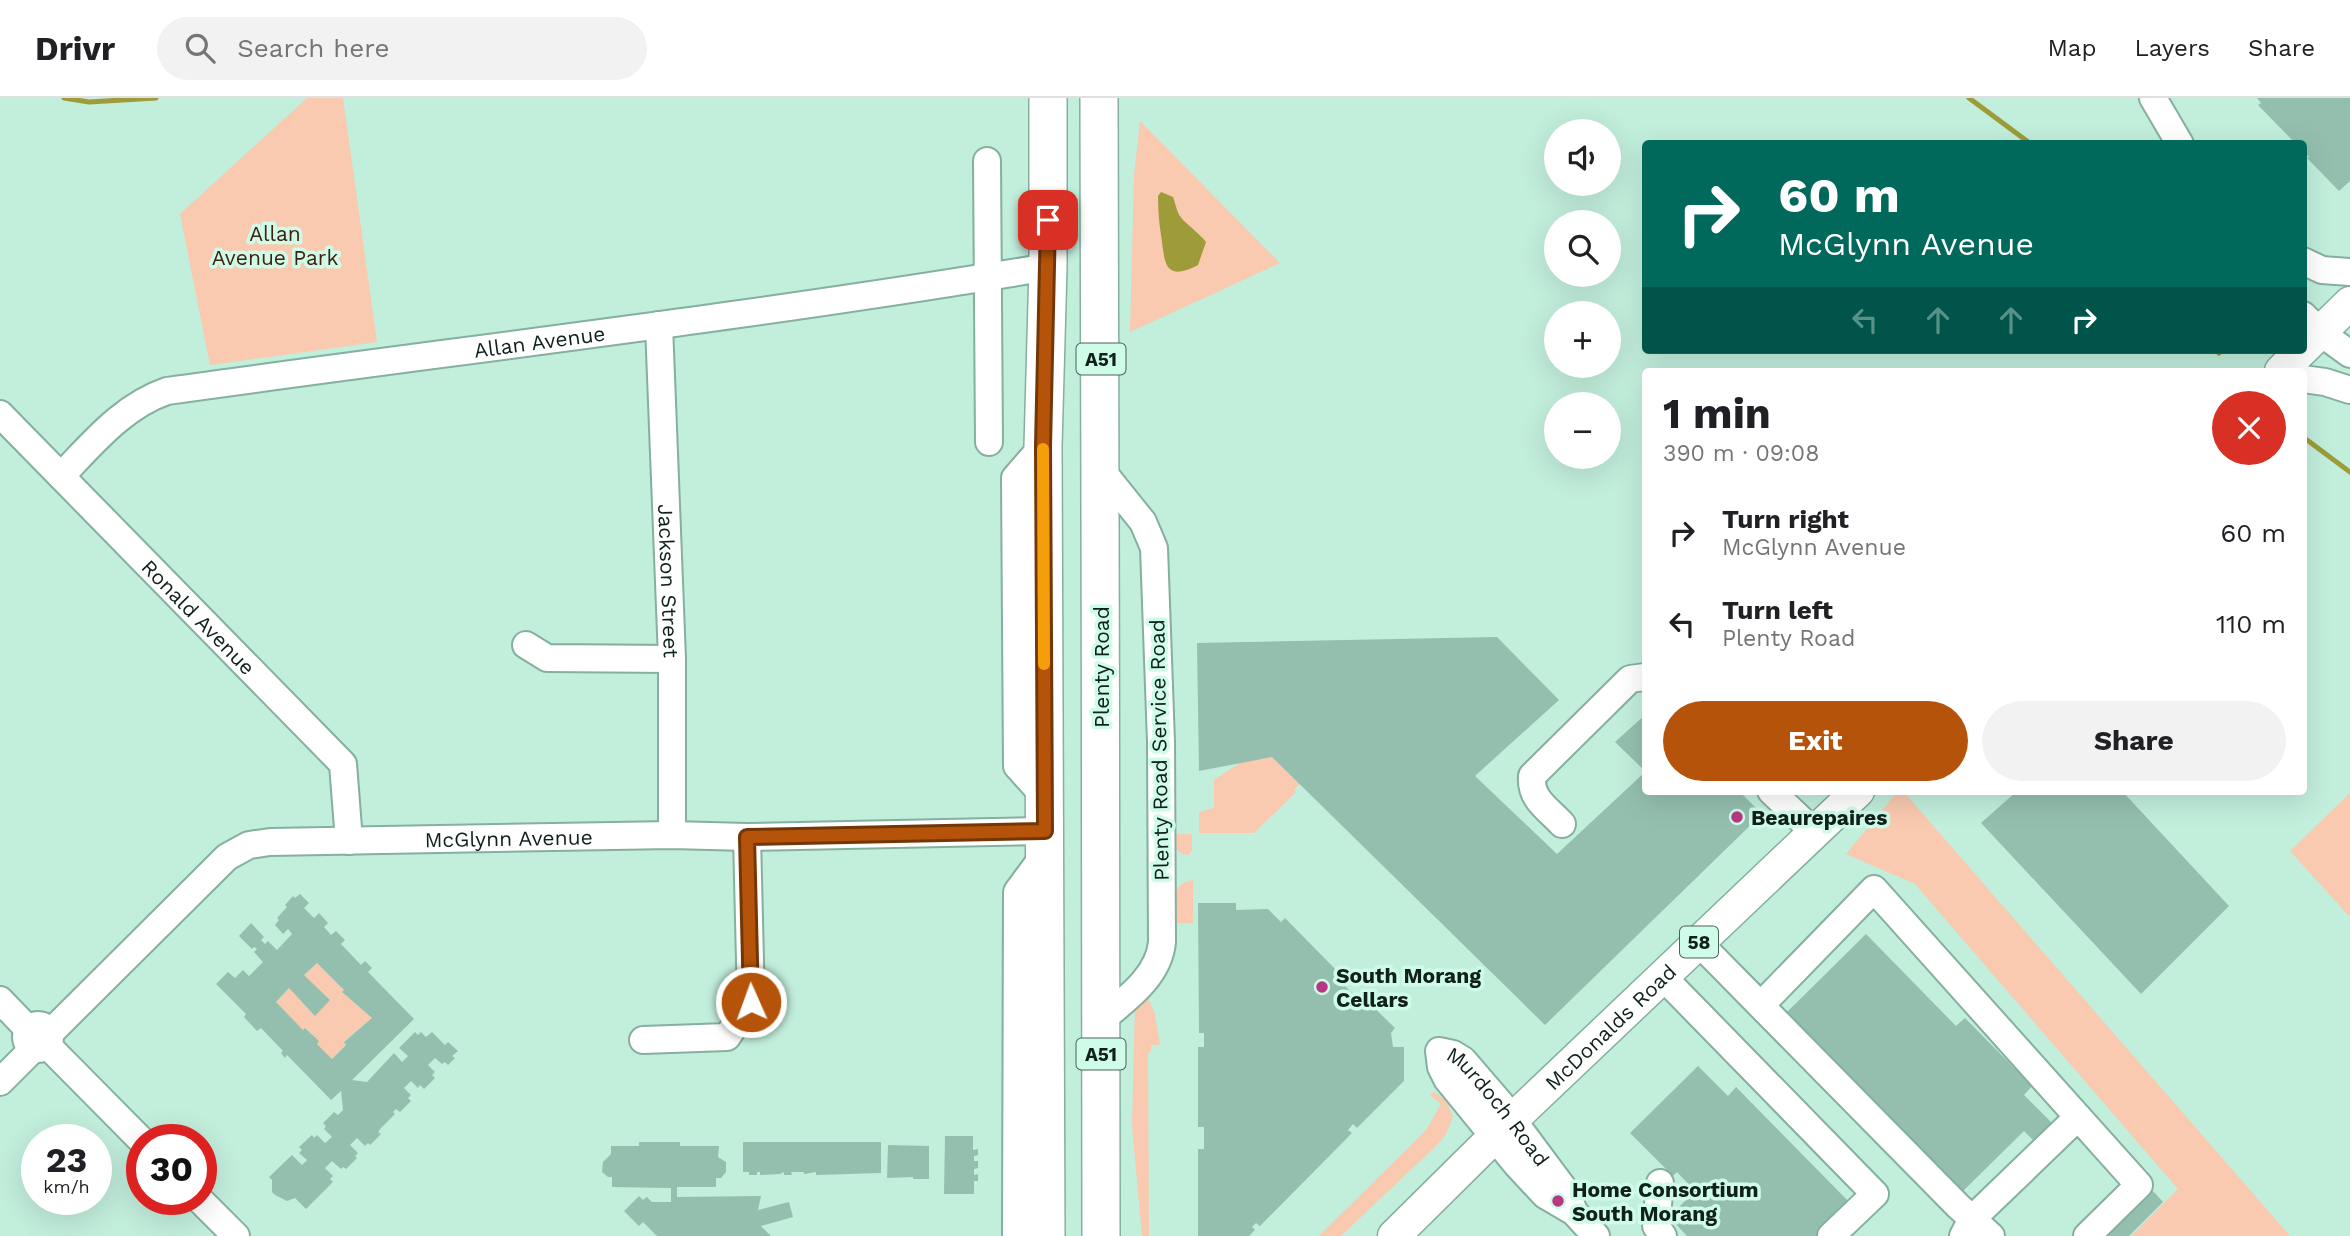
<!DOCTYPE html>
<html lang="en">
<head>
<meta charset="utf-8">
<style>
	:root { --surface:#fff; --page:#f2f2f2; --text:#202124; --muted:#757577; --line:#e0e0e0; --accent:#b45309 }
	body { margin:0; font-family:"Work Sans",sans-serif; background:var(--page); color:var(--text); height:100vh; display:flex; flex-direction:column; font-size:26px; white-space:nowrap }
	* { box-sizing:border-box; margin:0 }
	p { font-size:23px; color:var(--muted) }
	.icon { flex:none; width:38px; height:38px; fill:none; stroke:currentColor; stroke-width:2; stroke-linecap:round; stroke-linejoin:round }
	.map { position:relative; flex:1; overflow:hidden }
	.sheet { position:absolute; left:1642px; top:270px; width:665px; height:427px; display:flex; flex-direction:column; background:var(--surface); border-radius:7px; box-shadow:0 7px 28px #0002 }
	.sheet>* { flex:none }
	.hud { position:absolute; left:1642px; top:42px; width:665px; height:214px; border-radius:7px; box-shadow:0 7px 28px #0002; background:#00695c; color:#fff; overflow:hidden }
	.tools { position:absolute; left:1544px; top:21px; display:grid; gap:14px }
	.tools a { display:grid; place-items:center; width:77px; height:77px; border-radius:50%; background:var(--surface); box-shadow:0 7px 28px #0002; font-size:35px }
	.speed { position:absolute; left:21px; top:1026px; display:flex; gap:14px; font-size:35px; font-weight:700; text-align:center }
	.speed>* { display:grid; place-content:center; width:91px; height:91px; border-radius:50%; background:var(--surface); box-shadow:0 7px 28px #0002; line-height:1 }
	.speed small { font-size:18px; font-weight:400 }
	.speed .limit { border:10px solid #d22; background:#fff; color:#111 }
	.pin { position:absolute; display:grid; place-items:center; width:60px; height:60px; color:#fff; margin:-30px; border-radius:14px; box-shadow:0 4px 10px #0006 }
	.me { position:absolute; width:77px; margin:-38px; rotate:358deg; stroke-linejoin:round; filter:drop-shadow(0 0 5px #0008) }
	.turn { display:flex; align-items:center; gap:24px; height:147px; padding:0 21px; font-size:32px }
	.turn .icon { width:91px; height:91px; stroke-width:2.5 }
	.turn b { display:block; font-size:49px; line-height:60px }
	.lanes { display:flex; align-items:center; height:66px; padding:0 21px; background:#0003; justify-content:center; gap:35px; direction:ltr }
	.lanes .off { opacity:.35 }
	.round { display:grid; place-items:center; flex:none; width:74px; height:74px; border-radius:37px; background:var(--page) }
	.overview { display:flex; align-items:center; justify-content:space-between; height:119px; padding:0 21px }
	h1 { font-size:42px; font-weight:700; line-height:52px }
	.button { display:flex; gap:14px; margin-top:auto; padding:14px 21px }
	.button a { flex:1; height:80px; border-radius:42px; background:var(--accent); color:#fff; font-size:28px; font-weight:700; line-height:80px; text-align:center }
	.button a+a { background:var(--page); color:var(--text) }
	ul { padding:0; list-style:none }
	li { display:flex; align-items:center; gap:21px; height:91px; padding:0 21px }
	li div { flex:1 }
	li b { display:block; font-size:26px }
	li em { font-style:normal }
	header { display:flex; align-items:center; gap:42px; box-sizing:border-box; height:98px; padding:0 35px; background:var(--surface); border-bottom:2px solid var(--line) }
	header strong { font-size:33px }
	nav { display:flex; gap:38px; margin-inline-start:auto; font-size:24px }
	.search { width:490px; height:63px; background:var(--page); display:flex; align-items:center; gap:18px; box-sizing:border-box; padding:0 24px; border-radius:38px; color:var(--muted); font-size:26px }
	.map>svg:first-child { display:block }
</style>
</head>
<body>
<header>
<strong>Drivr</strong>
<div class="search"><svg class="icon" aria-label="search" viewBox="0 0 24 24"><circle cx="10" cy="10" r="6"/><path d="M15 15l6 6"/></svg>Search here</div>
<nav><a>Map</a><a>Layers</a><a>Share</a></nav>
</header>
<div class="map">
<svg width="2350" height="1138" viewBox="0 0 2350 1138">
	<rect width="100%" height="100%" fill="#c2eedc"/>
	<path fill="#f9c9b0" d="M307 0H343L377 244 210 267 180 116Z
		M1140 23 1280 165 1130 234 1134 78Z
		M1249 659H1277L1302 684 1294 691 1296 694 1254 735H1199V714L1214 710V682Z
		M1898 693H1903L2290 1138H2131L2178 1091 1915 786 1846 756Z
		M2350 695V819L2290 753Z
		M1171 736H1192V752L1189 757 1182 756 1173 748Z
		M1193 782V825H1178L1173 820C1174 802 1171 786 1193 782Z
		M317 865 344 892 342 894 372 920 344 943 346 947 332 961 317 946 319 943 306 930 303 932 276 904 289 890 315 917 330 902 304 877Z
		M1147 898 1155 916 1160 947H1151V954L1148 955 1149 1138H1142L1132 1028 1135 905Z
		M1434 993 1447 1004 1453 1019 1446 1036 1438 1046 1341 1138H1319L1426 1032 1441 1006 1430 997Z"/>
	<path fill="#9d9c39" d="M1161 94 1173 99C1176 107 1177 116 1183 122 1191 130 1199 135 1206 144L1198 167C1162 186 1165 161 1161 137 1159 124 1158 112 1158 98Z"/>
	<g fill="none" stroke-linecap="round" stroke-linejoin="round">
		<path stroke="#9d9c39" stroke-width="5" d="M64 0 89 4 156 0
			M1969 0 2031 46
			M2217 252 2219 255
			M2303 339 2350 374"/>
	</g>
	<path fill="#94bfae" fill-rule="evenodd" d="M2257 0H2350V83L2339 93 2307 60 2309 59 2303 53V46H2296L2258 7 2261 5Z
		M1497 539 1559 602 1475 678 1557 756 1645 674V693H1739L1762 716 1545 927 1272 659 1199 673 1197 545Z
		M1645 617V673L1615 644Z
		M2017 693H2122L2229 808 2141 896 1981 725Z
		M300 796 309 805 304 810 314 820 319 815 328 825 324 829 331 837 336 833 345 842 341 846 361 867 365 863 372 870 368 874 414 921 352 982 367 984 394 955 402 964 408 958 399 950 415 934 418 937 421 934 426 939 432 934 445 947 448 944 458 953 452 958 455 960 448 967 445 964 442 966 435 960 428 967 435 974 432 977 435 980 424 991 420 987 418 990 411 983 404 990 411 997 408 1000 411 1003 400 1014 396 1011 393 1014 395 1016 381 1030 378 1034 381 1036 370 1047 368 1045 365 1048 357 1040 350 1047 358 1055 355 1058 357 1060 346 1071 343 1069 341 1071 332 1063 325 1070 333 1078 330 1081 333 1084 306 1111 295 1100 287 1103 275 1097 272 1094V1082L269 1079 292 1057 302 1067 307 1062 299 1055 302 1052 299 1049 312 1037 314 1040 317 1037 325 1045 332 1039 324 1031 326 1028 323 1025 334 1014 338 1017 343 1012 341 993 331 1002 287 957 285 960 281 955 283 953 261 930 257 933 244 919 246 916 216 886 228 874 235 880 243 872 249 878 263 864 254 854 257 851 254 849 252 851 239 838 251 825 264 839 261 842 265 846 268 843 277 852 292 836 288 831 283 836 275 827 279 822 277 820 287 809 285 807 293 798 295 800ZM317 865 344 892 342 894 372 920 344 944 346 947 332 961 317 946 319 943 305 930 303 932 276 904 289 890 315 918 330 902 304 877Z
		M1198 805H1236V812L1268 811 1281 824 1285 820 1343 879 1339 882 1357 900 1361 897 1395 930 1391 935 1393 949H1404V983L1357 1030 1353 1026 1348 1032 1352 1035 1260 1128 1256 1125 1252 1129 1255 1132 1249 1138H1198V1051H1204V1029H1198V949H1204V935H1199Z
		M1866 836 1956 928 1965 920 2032 988 2024 997 2054 1027 2036 1045 2024 1033 1959 1097 1783 918Z
		M1698 968 1728 998 1736 989 1851 1106 1818 1138H1687L1669 1119 1695 1093 1677 1074 1673 1078 1630 1035Z
		M945 1038H973V1052L978 1051V1057L974 1058V1063H978V1070L974 1071V1077L978 1076V1083H974V1096H944Z
		M639 1044H680V1048H719L718 1059 726 1064V1074L721 1080H716V1089H677V1099L761 1098 758 1112 789 1104 793 1119 761 1128 771 1138H657L643 1124 639 1128 624 1113 639 1098 643 1102 647 1099 652 1104H671V1090L612 1089V1079H608L602 1074 603 1064 611 1056V1048H639Z
		M743 1044H881V1075L816 1077V1074L804 1076V1074H791L792 1077H784V1074L780 1076 760 1077V1074H757V1077H749V1074H743Z
		M888 1047 929 1048V1081H913V1079L887 1080Z
		M2153 1093 2163 1104 2129 1138H2094L2136 1097 2142 1104Z"/>
	<g fill="none" stroke-linecap="round" stroke-linejoin="round">
		<defs>
			<g id="minor">
				<path d="M2153 0 2180 46"/>
				<path d="M987 63 989 344"/>
				<path d="M2303 163 2322 172 2350 174"/>
				<path d="M2303 217 2321 235 2350 256"/>
				<path id="s1" d="M659 227 672 561V737"/>
				<path d="M2303 281 2325 284 2350 292"/>
				<path id="s2" d="M0 316 343 666 349 743"/>
				<path d="M1043 348 1015 380 1017 668 1044 698"/>
				<path id="s3" d="M61 378C93 345 123 308 167 293 461 252 756 218 1048 169"/>
				<path d="M526 547 547 560 672 561"/>
				<path d="M1771 693 1815 735"/>
				<path d="M1562 726C1547 710 1530 701 1532 678L1630 581 1645 579"/>
				<path d="M1699 845 1958 1108 1991 1138"/>
				<path d="M1663 879 1875 1096 1831 1138"/>
				<path d="M0 902 29 932"/>
				<path d="M1761 907 1874 791 2139 1087 2087 1138"/>
				<path d="M1100 923C1125 902 1159 879 1162 844L1161 644 1154 450 1143 424 1102 373"/>
				<circle cx="38" cy="939" r="12"/>
				<path id="s4" d="M49 936 227 759 249 747 270 744 672 737 747 739 1045 733"/>
				<path d="M643 942 727 939 751 904 747 739"/>
				<path d="M47 947 142 1043"/>
				<path d="M0 984 34 950"/>
				<path d="M1660 1085 1656 1128 1663 1138"/>
				<path d="M199 1101 236 1138"/>
				<path id="s5" d="M1574 1114 1545 1097 1517 1067 1447 981 1441 969 1439 953 1453 956 1463 962 1500 1005 1567 1095 1574 1114 1596 1138"/>
				<path d="M1016 1138 1017 794 1045 756"/>
				<path d="M1963 1138 1972 1121 2078 1019"/>
			</g>
			<g id="major">
				<path d="M2303 251 2350 205"/>
				<path d="M2281 273 2302 252"/>
				<path id="s6" d="M1394 1138 1494 1039 1858 693"/>
			</g>
			<path id="highway" d="M1099 0C1102 379 1099 759 1101 1138
				M1046 1138 1043 348 1048 169V0"/>
		</defs>
		<use href="#minor" stroke="#85af9e" stroke-width="30"/>
		<use href="#major" stroke="#85af9e" stroke-width="35"/>
		<use href="#highway" stroke="#85af9e" stroke-width="40"/>
		<use href="#minor" stroke="#fff" stroke-width="26"/>
		<use href="#major" stroke="#fff" stroke-width="32"/>
		<use href="#highway" stroke="#fff" stroke-width="37"/>
	</g>
	<g fill="none" stroke-linecap="round" stroke-linejoin="round">
		<defs>
			<path id="route" d="M751 904 747 739 1045 733 1043 348 1048 122"/>
		</defs>
		<use href="#route" stroke="#753606" stroke-width="18"/>
		<use href="#route" stroke="#b45309" stroke-width="12"/>
		<path stroke="#f59e0b" stroke-width="12" d="M1043 351 1044 566"/>
	</g>
	<g fill="#b83782" stroke="#cffbe9" stroke-width="2.5">
		<circle cx="1737" cy="719" r="7"/>
		<circle cx="1322" cy="889" r="7"/>
		<circle cx="1558" cy="1103" r="7"/>
	</g>
	<g text-anchor="middle" dominant-baseline="central" stroke-width="7" stroke-linejoin="round" paint-order="stroke">
		<g fill="#cffbe9" stroke="#496258" stroke-width="2">
			<rect x="1076.5" y="245.5" width="49" height="31" rx="5"/>
			<rect x="1680" y="828.5" width="38" height="31" rx="5"/>
			<rect x="1076.5" y="940.5" width="49" height="31" rx="5"/>
		</g>
		<g font-size="19" font-weight="bold" fill="#10201a">
			<text x="1101" y="261">A51</text>
			<text x="1699" y="844">58</text>
			<text x="1101" y="956">A51</text>
		</g>
		<g font-size="21" fill="#42200d" stroke="#cffbe9">
			<text x="275" y="135">Allan<tspan x="275" dy="24">Avenue Park</tspan></text>
		</g>
		<g font-size="21" fill="#10201a" stroke="#cffbe9">
			<text stroke="none"><textPath href="#s3" startOffset="513">Allan Avenue</textPath></text>
			<text stroke="none"><textPath href="#s1" startOffset="256">Jackson Street</textPath></text>
			<text stroke="none"><textPath href="#s2" startOffset="284">Ronald Avenue</textPath></text>
			<text transform="translate(1101 569) rotate(-90)">Plenty Road</text>
			<text transform="translate(1159 652) rotate(-91)">Plenty Road Service Road</text>
			<text stroke="none"><textPath href="#s4" startOffset="536">McGlynn Avenue</textPath></text>
			<text stroke="none"><textPath href="#s6" startOffset="301">McDonalds Road</textPath></text>
			<text stroke="none"><textPath href="#s5" startOffset="299">Murdoch Road</textPath></text>
		</g>
		<g font-size="21" font-weight="bold" fill="#10201a" stroke="#cffbe9" text-anchor="start">
			<text x="1751" y="719">Beaurepaires</text>
			<text x="1336" y="877">South Morang<tspan x="1336" dy="24">Cellars</tspan></text>
			<text x="1572" y="1091">Home Consortium<tspan x="1572" dy="24">South Morang</tspan></text>
		</g>
	</g>
</svg>
<div class="tools">
<a><svg class="icon" aria-label="sound" viewBox="0 0 24 24"><path d="M4 9h4l5-4v14l-5-4H4zM17 9q2 3 0 6"/></svg></a>
<a><svg class="icon" aria-label="search" viewBox="0 0 24 24"><circle cx="10" cy="10" r="6"/><path d="M15 15l6 6"/></svg></a>
<a>+</a>
<a>−</a>
</div>
<div class="speed"><div>23<small>km/h</small></div><div class="limit">30</div></div>
<div class="pin" style="left:1048px;top:122px;background:#d93025"><svg class="icon" aria-label="arrive" viewBox="0 0 24 24"><path d="M6 21V4h12l-3 4 3 4H6"/></svg></div>
<svg class="me" style="left:751px;top:904px" viewBox="-20 -20 40 40"><circle r="17" fill="#b45309" stroke="#fff" stroke-width="3"/><path d="M0-11L8 9 0 5-8 9z" fill="#fff"/></svg>
<div class="hud">
<div class="turn"><svg class="icon" aria-label="right" viewBox="0 0 24 24"><path d="M7 20v-9h11M14 6l5 5-5 5"/></svg><div><b>60 m</b>McGlynn Avenue</div></div>
<div class="lanes"><svg class="icon off" aria-label="left" viewBox="0 0 24 24"><path d="M17 20v-9H6M10 6l-5 5 5 5"/></svg><svg class="icon off" aria-label="ahead" viewBox="0 0 24 24"><path d="M12 20V5M6 11l6-6 6 6"/></svg><svg class="icon off" aria-label="ahead" viewBox="0 0 24 24"><path d="M12 20V5M6 11l6-6 6 6"/></svg><svg class="icon" aria-label="right" viewBox="0 0 24 24"><path d="M7 20v-9h11M14 6l5 5-5 5"/></svg></div>
</div>
<section class="sheet">
<div class="overview"><div><h1>1 min</h1><p>390 m · 09:08</p></div><a class="round" style="background:#d93025;color:#fff"><svg class="icon" aria-label="close" viewBox="0 0 24 24"><path d="M6 6l12 12M18 6L6 18"/></svg></a></div>
<ul>
<li><svg class="icon" aria-label="right" viewBox="0 0 24 24"><path d="M7 20v-9h11M14 6l5 5-5 5"/></svg><div><b>Turn right</b><p>McGlynn Avenue</p></div><em>60 m</em></li>
<li><svg class="icon" aria-label="left" viewBox="0 0 24 24"><path d="M17 20v-9H6M10 6l-5 5 5 5"/></svg><div><b>Turn left</b><p>Plenty Road</p></div><em>110 m</em></li>
</ul>
<div class="button"><a>Exit</a><a>Share</a></div>
</section>
</div>
</body>
</html>
